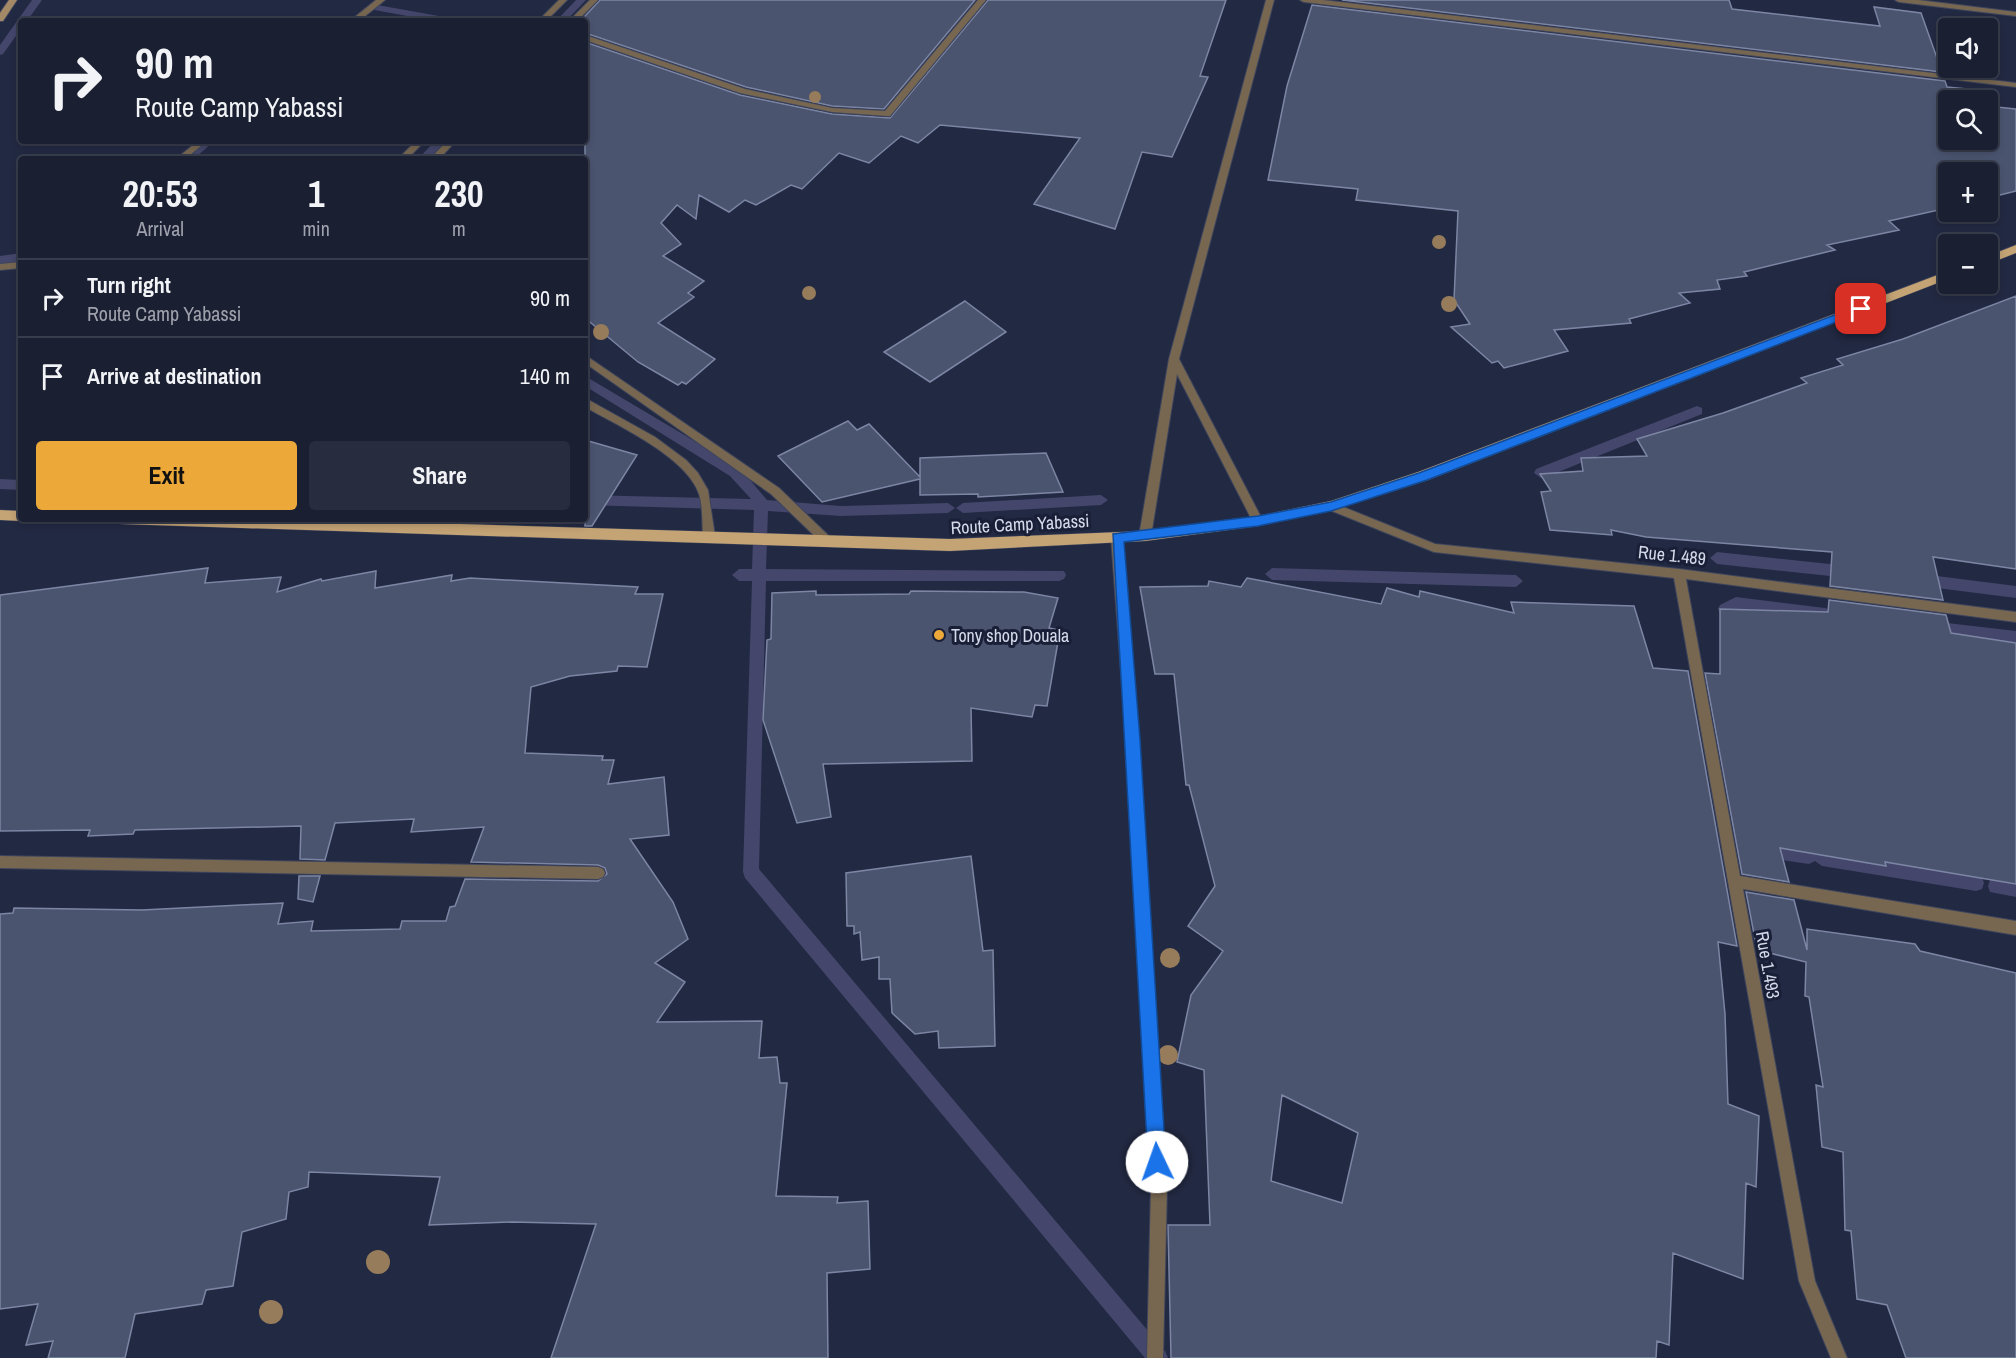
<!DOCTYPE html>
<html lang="en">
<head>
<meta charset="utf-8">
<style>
	:root { --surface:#1a1f32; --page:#272c3e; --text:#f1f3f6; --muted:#9fa2ac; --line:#383d4d; --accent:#eca93a }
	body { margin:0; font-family:"Archivo Narrow",sans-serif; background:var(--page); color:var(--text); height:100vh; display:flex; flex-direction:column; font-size:22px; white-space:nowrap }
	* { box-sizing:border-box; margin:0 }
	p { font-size:20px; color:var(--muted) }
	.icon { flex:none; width:33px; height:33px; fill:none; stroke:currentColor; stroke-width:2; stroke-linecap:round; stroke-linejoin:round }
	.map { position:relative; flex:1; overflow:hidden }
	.panel { position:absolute; left:18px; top:156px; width:570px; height:366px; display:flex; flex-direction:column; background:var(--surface); border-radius:6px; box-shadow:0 3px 9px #0003,0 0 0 2px var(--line) }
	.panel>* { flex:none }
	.hud { position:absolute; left:18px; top:18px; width:570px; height:126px; border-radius:6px; box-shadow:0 3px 9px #0003,0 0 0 2px var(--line); background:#1a1f32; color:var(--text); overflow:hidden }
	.fabs { position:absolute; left:1938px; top:18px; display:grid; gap:12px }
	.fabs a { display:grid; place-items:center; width:60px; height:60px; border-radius:6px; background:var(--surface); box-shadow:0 3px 9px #0003,0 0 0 2px var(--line); font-size:30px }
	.pin { position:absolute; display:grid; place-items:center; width:51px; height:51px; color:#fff; margin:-26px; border-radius:12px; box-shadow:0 3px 9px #0006 }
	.me { position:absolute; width:66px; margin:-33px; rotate:357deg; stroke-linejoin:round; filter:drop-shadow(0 0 4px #0008) }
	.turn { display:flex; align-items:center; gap:21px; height:126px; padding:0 18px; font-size:27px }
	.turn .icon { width:78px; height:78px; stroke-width:2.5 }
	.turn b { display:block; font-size:42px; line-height:51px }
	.eta { display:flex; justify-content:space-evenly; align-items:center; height:102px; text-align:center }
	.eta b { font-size:36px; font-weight:700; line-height:42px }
	.cta { display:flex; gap:12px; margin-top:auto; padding:12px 18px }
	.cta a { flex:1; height:69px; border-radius:6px; background:var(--accent); color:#111; font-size:24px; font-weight:700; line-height:69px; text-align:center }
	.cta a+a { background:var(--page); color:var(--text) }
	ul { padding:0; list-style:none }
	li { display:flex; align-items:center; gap:18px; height:78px; padding:0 18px; border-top:2px solid var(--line) }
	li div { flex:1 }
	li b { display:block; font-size:22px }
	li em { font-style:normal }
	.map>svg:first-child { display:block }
</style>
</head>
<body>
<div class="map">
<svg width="2016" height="1358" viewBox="0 0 2016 1358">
	<rect width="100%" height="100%" fill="#222942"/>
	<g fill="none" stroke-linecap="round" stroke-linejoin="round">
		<path fill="#44466b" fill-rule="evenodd" d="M32 0H42L27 21H21V29L3 54 0 55V45Z
			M576 0H586L566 21H556Z
			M372 4 450 18 455 21H434L369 9 367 7Z
			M203 141H214L194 159H182Z
			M435 141H446L429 159H418Z
			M21 253V261L0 264V256Z
			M585 376 740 468 767 500 841 506 948 503 955 508 948 513 841 516 768 511 766 569 1064 571 1066 575 1064 579 1059 581H766L759 869 1165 1351 1168 1358H1145L745 878 743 872 752 581H739L732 575 739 569H752L754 510 585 505V495L751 499 730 476 585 386Z
			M1697 406 1702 408V414L1546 477 1541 478 1534 473 1536 469Z
			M0 479 21 480V490L0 489Z
			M1101 495 1108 500 1101 505 963 513 956 508 963 503Z
			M1717 552 1849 566 1856 572 1849 578 1717 564 1710 558Z
			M1272 568 1516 575 1523 581 1516 587 1272 580 1265 574Z
			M1921 574 2016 586V598L1921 586 1914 580Z
			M1736 597 1825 608 1830 610 1832 614 1830 618 1825 620 1738 609 1725 615 1720 613 1718 609 1720 605Z
			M1930 621 2016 631V643L1930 633 1925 631 1923 627 1925 623Z
			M1766 835 1772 838 1774 843 1809 848 1816 853 1822 850 1976 875 1982 877 1984 883 1982 889 1976 891 1822 866 1815 861 1809 864 1768 858 1762 855 1758 843 1760 838Z
			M1996 878 2016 881V897L1990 892 1988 886 1990 880Z"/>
	</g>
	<path fill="#4b546f" stroke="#7c86a4" stroke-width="1.5" fill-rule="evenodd" d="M600 0H975L884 109 832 106 746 87 585 33V16Z
		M988 0H1226L1200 76 1208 77 1172 157 1142 152 1115 229 1034 204 1080 138 940 125 918 143 901 136 869 163 839 153 802 189 791 185 756 205 745 200 729 212 699 195 696 219 677 205 661 223 681 244 663 256 704 281 688 293 694 297 658 323 715 359 686 384 682 382 678 385 638 362 585 318V42L740 95 832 114 890 118Z
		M1342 0H1729L1732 9 1880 26 1874 7 1921 13 1942 72Z
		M1312 5 1945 81 1947 87 1967 89 1971 100H1948V140H1988V106L2016 109V191L1988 198V172H1948V208L1889 221 1899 230 1827 245 1835 250 1744 272 1747 276 1717 280 1720 289 1679 293 1690 303 1629 319 1631 323 1554 330 1568 351 1504 368 1498 361 1492 363 1451 327 1470 324 1454 300 1458 211 1356 200 1358 189 1268 180 1287 86Z
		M2016 296V569L1933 557 1943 600 1830 586 1832 552 1646 537 1611 530 1612 535 1550 530 1541 492 1551 491 1540 474 1583 471 1581 458 1647 456 1637 439 1723 413 1807 383 1801 378 1843 365 1837 359 1903 339Z
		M965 301 1006 332 930 382 884 352Z
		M848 421 857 430 869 424 920 477V458L1046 453 1063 492 978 497V494L920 495V479L822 502 778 456Z
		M585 440 637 455 592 526H585Z
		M208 568 205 583 281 577 277 592 321 579 322 581 376 571 375 588 452 575 451 581 470 578 638 587 635 594H663L647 667 618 666 617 671 570 676 531 687 525 753 603 756 602 760H614L608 784 664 777 669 835 630 839 673 902 688 939 655 963 685 982 657 1022 762 1021 759 1058 777 1057 780 1083H787L776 1196 838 1197 837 1203 868 1201 870 1269 827 1273 828 1358H551L596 1224 512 1222 429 1225 440 1177 309 1172 308 1187 289 1192 286 1219 242 1232 233 1286 206 1290 202 1304 135 1314 125 1358H48L53 1341 26 1345 38 1304 0 1309V914L13 913 14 908 142 910 283 903 278 924 313 921 311 931 400 929 402 921H446L450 907 455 906 465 879 598 881 607 874 605 868 598 865 471 862 484 827 411 832 414 819 335 823 325 860 300 859 301 826 135 830 133 834 88 836 90 830 0 831V595Z
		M1247 578 1381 604 1387 588 1419 597 1420 591 1514 613 1511 602 1634 606 1653 668 1688 671 1737 946 1718 942 1725 1014 1728 1104 1759 1116 1756 1187 1746 1183 1743 1279 1673 1253 1669 1345 1657 1341 1656 1358H1171L1168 1225H1210L1204 1070 1177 1062 1191 995 1223 951 1188 926 1215 886 1189 785H1186L1174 674H1155L1140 587 1208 586 1209 581 1241 587ZM1282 1095 1358 1133 1342 1203 1271 1181Z
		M816 591V595L909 594 911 591 1024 592 1058 598 1049 628 1060 630 1047 706 1035 705 1032 717 971 708 972 761 823 764 831 817 797 823 763 720 767 640 771 639 772 593Z
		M1829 600 1946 615 1951 633 2016 643V884L1885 862 1886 866 1780 848 1789 882 1742 874 1705 673 1720 674V609L1828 612Z
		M971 856 983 951 993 950 995 1046 939 1048 938 1031 915 1034 892 1013 890 979H879V957L862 960 860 932 854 934V926H847L846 873Z
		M299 876H320L313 902 298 899Z
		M1746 892 1794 900 1807 950V929L1915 944 1920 951 2016 973V1358H1906L1887 1305 1857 1299 1851 1231 1845 1230 1843 1152 1822 1147 1816 1085 1823 1087 1809 997 1805 996 1806 962 1757 950Z"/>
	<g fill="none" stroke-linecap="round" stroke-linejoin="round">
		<defs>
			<path id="street" d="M376 0H385L359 21H350Z
				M559 0H567L546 21H538Z
				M590 0H598L577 21H569Z
				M978 0H986L890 116H887L832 112 740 93 585 40V35L745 89 832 108 885 111Z
				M1266 0H1274L1179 359 1263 521 1258 525 1254 524 1177 374 1151 536 1145 540 1139 536 1169 359Z
				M1300 0H1323L2016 83V87L1304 2Z
				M1895 0H1918L2016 12V16L1899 2Z
				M198 141H207L185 159H176Z
				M416 141H425L407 159H398Z
				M447 141H456L439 159H430Z
				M21 262V268L0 270V264Z
				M585 355 779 488 831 538 833 541 831 544H823L771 494 585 363Z
				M585 398 655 437 686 460 698 473 708 490 715 536 713 539 709 540 703 536C702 522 703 507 699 494 687 457 617 425 585 407Z
				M1331 502 1435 544 1679 569 2016 612V622L1686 579 1740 876 2016 921V935L1743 889 1815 1281 1847 1358H1831L1799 1281 1674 578 1434 552 1327 509 1326 506 1327 503Z
				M1117 533 1123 537 1138 739 1167 1186 1163 1358H1147L1151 1186 1126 739 1111 537Z
				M0 856 598 867 603 869 605 873 603 877 598 879 0 868Z"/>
			<path id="secondary" d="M9 0H17L3 21H0V13Z"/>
			<path id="primary" d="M2016 245V253L1988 264V256Z
				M1948 271V279L1428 480 1331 511 1258 526 1145 541 950 551 121 524 114 519H293L950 539 1145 531 1258 516 1331 501 1418 472Z
				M0 510 21 511V519H26L21 521 0 520Z"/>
		</defs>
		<use href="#street" stroke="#3e455d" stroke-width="2"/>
		<use href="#secondary" stroke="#3e455d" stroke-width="2"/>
		<use href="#primary" stroke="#3e455d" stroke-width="1"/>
		<use href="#street" fill="#776751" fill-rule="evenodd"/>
		<use href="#secondary" fill="#a38966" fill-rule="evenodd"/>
		<use href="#primary" fill="#c4a375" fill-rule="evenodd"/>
	</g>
	<g fill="#977c5b">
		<circle cx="815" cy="97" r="6"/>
		<circle cx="1439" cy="242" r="7"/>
		<circle cx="809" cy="293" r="7"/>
		<circle cx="1449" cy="304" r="8"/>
		<circle cx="601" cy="332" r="8"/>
		<circle cx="1170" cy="958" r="10"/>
		<circle cx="1168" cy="1055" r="10"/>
		<circle cx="378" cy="1262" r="12"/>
		<circle cx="271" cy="1312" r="12"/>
	</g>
	<path fill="#1a73e8" stroke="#114b97" stroke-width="1.5" d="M1861 305 1865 306V311L1427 480 1331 511 1258 526 1124 542 1140 739 1166 1162 1163 1168 1157 1171 1151 1168 1148 1162 1113 534 1258 516 1331 502 1419 473Z"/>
	<circle fill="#eca93a" stroke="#191f37" stroke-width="2" cx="939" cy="635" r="6"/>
	<g text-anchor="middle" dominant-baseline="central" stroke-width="6" stroke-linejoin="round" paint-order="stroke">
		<g font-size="18" fill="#d4daea" stroke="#191f37">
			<text transform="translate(1020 524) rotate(-3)">Route Camp Yabassi</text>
			<text transform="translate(1672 555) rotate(6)">Rue 1.489</text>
			<text transform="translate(1768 965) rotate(80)">Rue 1.493</text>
		</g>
		<g font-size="18" fill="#d4daea" stroke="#191f37" text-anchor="start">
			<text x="951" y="635">Tony shop Douala</text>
		</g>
	</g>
</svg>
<div class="fabs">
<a><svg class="icon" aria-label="sound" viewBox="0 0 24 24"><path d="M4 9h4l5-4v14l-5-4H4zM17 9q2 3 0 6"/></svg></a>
<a><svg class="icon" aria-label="search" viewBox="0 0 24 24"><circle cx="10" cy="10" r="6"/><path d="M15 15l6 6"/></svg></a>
<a>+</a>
<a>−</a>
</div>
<div class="pin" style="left:1861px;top:309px;background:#d93025"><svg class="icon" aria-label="arrive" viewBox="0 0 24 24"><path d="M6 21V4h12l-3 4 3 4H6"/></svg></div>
<svg class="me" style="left:1157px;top:1162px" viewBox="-20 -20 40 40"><circle r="19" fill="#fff"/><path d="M0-13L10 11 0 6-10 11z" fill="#1a73e8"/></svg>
<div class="hud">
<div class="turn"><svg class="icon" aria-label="right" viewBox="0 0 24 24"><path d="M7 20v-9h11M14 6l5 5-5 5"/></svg><div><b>90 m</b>Route Camp Yabassi</div></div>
</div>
<section class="panel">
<div class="eta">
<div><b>20:53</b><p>Arrival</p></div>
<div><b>1</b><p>min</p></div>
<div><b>230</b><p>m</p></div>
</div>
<ul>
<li><svg class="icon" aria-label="right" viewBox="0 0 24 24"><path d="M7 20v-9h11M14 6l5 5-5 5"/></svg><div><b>Turn right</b><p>Route Camp Yabassi</p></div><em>90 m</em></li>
<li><svg class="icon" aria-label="arrive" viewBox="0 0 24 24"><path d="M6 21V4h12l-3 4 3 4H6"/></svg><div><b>Arrive at destination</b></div><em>140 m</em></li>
</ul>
<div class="cta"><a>Exit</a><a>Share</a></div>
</section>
</div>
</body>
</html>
